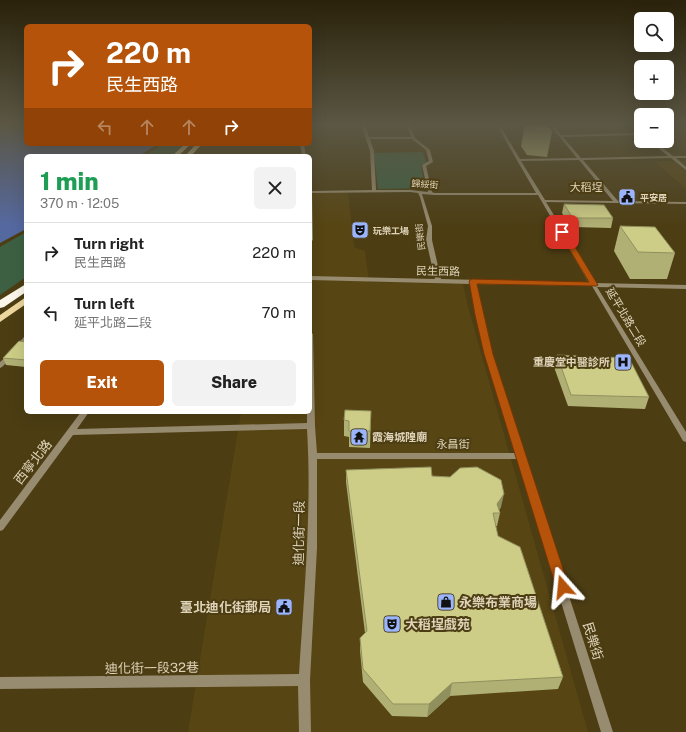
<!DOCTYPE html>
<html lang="en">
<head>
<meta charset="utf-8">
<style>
	:root { --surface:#fff; --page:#f2f2f2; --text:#222; --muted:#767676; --line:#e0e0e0; --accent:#b45309 }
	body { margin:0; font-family:"Public Sans","Noto Sans TC",sans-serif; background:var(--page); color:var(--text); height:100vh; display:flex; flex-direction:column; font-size:15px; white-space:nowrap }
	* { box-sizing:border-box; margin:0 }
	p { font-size:13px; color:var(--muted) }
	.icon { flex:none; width:22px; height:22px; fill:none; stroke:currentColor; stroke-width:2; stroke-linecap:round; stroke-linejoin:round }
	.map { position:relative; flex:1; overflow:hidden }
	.sheet { position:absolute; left:24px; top:154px; width:288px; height:260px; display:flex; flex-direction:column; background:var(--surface); border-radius:6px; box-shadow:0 4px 16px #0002 }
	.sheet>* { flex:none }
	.guide { position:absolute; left:24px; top:24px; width:288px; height:122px; border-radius:6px; box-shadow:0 4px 16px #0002; background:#b45309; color:#fff; overflow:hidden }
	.controls { position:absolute; left:634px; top:12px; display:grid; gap:8px }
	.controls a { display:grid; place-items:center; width:40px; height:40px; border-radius:6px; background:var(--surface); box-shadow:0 4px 16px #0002; font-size:20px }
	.pin { position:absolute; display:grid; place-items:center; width:34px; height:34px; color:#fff; margin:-17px; border-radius:8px; box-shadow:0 2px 6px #0006 }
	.me { position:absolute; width:44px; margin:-22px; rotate:342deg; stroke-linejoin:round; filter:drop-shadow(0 0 3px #0008) }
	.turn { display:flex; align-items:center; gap:14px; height:84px; padding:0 16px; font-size:18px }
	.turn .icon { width:52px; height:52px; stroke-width:2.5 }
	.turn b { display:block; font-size:28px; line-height:34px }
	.lanes { display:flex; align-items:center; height:38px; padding:0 16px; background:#0003; justify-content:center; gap:20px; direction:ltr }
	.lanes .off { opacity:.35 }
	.round { display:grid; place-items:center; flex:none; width:42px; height:42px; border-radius:6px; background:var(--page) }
	.overview { display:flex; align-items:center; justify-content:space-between; height:68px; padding:0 16px }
	h1 { font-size:24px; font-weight:800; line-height:30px; color:#1e9e55 }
	.action { display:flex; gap:8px; margin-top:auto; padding:8px 16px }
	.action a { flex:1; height:46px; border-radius:6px; background:var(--accent); color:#fff; font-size:16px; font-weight:800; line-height:46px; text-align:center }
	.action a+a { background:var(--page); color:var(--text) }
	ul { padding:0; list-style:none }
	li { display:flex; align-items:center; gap:12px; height:60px; padding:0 16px; border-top:1px solid var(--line) }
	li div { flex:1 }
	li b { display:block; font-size:15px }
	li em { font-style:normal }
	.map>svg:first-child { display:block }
</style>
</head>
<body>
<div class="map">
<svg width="686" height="732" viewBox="0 0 686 732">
	<rect width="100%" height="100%" fill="#4c3d13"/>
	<path fill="#574513" d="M654 161H686V189Z
		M316 193H348L354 247 365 251 369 282 463 284 467 303 588 732H188L241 412H310V194Z"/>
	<path fill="#3d6043" d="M163 144H185L174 156H144Z
		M423 152 426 163 421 165 425 188 378 189 374 153Z
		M26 232V277L0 295V247Z"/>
	<path fill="#5569a1" d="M0 124H26V144H158L139 156H26V229L0 243Z"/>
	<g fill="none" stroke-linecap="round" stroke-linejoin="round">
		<path stroke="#cbd9fa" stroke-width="1" stroke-dasharray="3 2.5" stroke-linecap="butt" d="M0 128 7 124"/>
		<path fill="#978b70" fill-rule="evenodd" d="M361 124H365L369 137H411L406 124H410L415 138 430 150 433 162 426 166 432 192 434 193H536L496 124H499L520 159 577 158 549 124H552L561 135 640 133 631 124H635L641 130V135L563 137 581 158 668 156 650 141H654L673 156H686V158H676L686 167V170L671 158 583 160 618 201 686 202V204L546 202 595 283 686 285V289L597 287 686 432V442L683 441 682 439 592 286 475 284 488 342 523 454 525 456 524 457 613 732H601L517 459H317V548L310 680 311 732H299L298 686 0 689V677L299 674C304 593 312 511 307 429L73 435 3 530 0 531V520L81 412H89L77 429 307 423V412H310V332L313 334 315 426 317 453H515L482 342 470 284 310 280V276L435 279 426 240 428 226 420 197 418 193 410 192 312 193 313 240 310 242V190L312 191 372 190 370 151ZM370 139H412L426 150 429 161 422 165 428 192 410 190H376L374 151ZM579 160 613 201 545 200 521 161ZM422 194 434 195H538L589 283 441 279 432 240V226Z
			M300 144H304L306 156H302Z
			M26 336V342L19 349H15L14 348 15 347 24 337Z
			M10 354 13 356 2 367 0 368V362L8 355Z"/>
		<path fill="#eed79e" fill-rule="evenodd" d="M185 144H191L178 156H172Z
			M196 144H202L191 156H185Z
			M26 297V304L0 322V315Z"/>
		<path fill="#fcf7ea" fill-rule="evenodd" d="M26 284V292L4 307 0 308V300Z"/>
	</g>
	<path fill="#b0b074" d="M525 124H546L552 132 547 157 527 155 521 146Z
		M564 204 613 218 611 228 573 227 570 226 562 213Z
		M620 226 675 253 667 279H630L614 251Z
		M26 342V367L6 365 3 358Z
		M557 355 649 397 645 409 568 406 554 367Z
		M371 411 370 448 349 447V437L344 436V420Z
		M346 470 432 476 501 507 499 510 500 513 497 526H495L498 536 563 677 558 689 450 696 427 717 392 716 363 682 360 651V638L365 633 346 482Z"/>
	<path fill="#90905e" d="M504 494 501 507 496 513 497 504Z
		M452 683 450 696 427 717 429 704Z"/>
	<path fill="#cdcd87" stroke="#90905e" d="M527 124H546L552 132 531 130Z
		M564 204 604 205 613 218H575L572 217Z
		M620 226 655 227 675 253 638 252Z
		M19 341 26 342V360L3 358Z
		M557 355 629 358 649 397 571 395Z
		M345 410 371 411 370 431H349V421L344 420Z
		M431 467 432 476 450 477 460 468 477 467 501 480 504 494 497 504 500 513H493L498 536 520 547 563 677 452 683 429 704H393L363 669 360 638 367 631 346 470Z"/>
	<linearGradient id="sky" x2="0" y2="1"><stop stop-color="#2a220a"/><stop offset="0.55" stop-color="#5b5744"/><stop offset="1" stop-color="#5b5744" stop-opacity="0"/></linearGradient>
	<rect width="686" height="227" fill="url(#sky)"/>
	<path fill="#b45309" stroke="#753606" d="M560 231 566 232 598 285 597 286 477 284 493 354 569 587 567 591 563 593 558 591 556 587 484 354 475 315 469 281 472 279 589 282 559 232Z"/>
	<defs>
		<symbol id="civic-square" viewBox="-11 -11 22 22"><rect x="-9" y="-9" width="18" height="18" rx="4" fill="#9ab5fd" stroke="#4c3d13"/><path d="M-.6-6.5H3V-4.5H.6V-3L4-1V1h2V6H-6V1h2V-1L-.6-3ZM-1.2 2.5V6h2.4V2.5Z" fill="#111"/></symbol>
		<symbol id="theatre-square" viewBox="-11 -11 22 22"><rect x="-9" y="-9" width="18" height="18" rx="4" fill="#9ab5fd" stroke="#4c3d13"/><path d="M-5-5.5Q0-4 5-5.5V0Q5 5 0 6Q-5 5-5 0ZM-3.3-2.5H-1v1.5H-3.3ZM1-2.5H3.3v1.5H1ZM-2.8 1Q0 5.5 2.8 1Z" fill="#111"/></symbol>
		<symbol id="hospital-square" viewBox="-11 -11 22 22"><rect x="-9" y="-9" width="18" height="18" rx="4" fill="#9ab5fd" stroke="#4c3d13"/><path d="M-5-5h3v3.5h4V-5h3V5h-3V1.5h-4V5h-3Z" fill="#111"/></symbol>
		<symbol id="temple-square" viewBox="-11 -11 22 22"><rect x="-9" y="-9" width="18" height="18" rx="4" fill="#9ab5fd" stroke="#4c3d13"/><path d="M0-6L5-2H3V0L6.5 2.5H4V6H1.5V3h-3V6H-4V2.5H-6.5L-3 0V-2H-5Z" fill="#111"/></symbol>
		<symbol id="shop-square" viewBox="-11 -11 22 22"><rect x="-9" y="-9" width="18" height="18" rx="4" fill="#9ab5fd" stroke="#4c3d13"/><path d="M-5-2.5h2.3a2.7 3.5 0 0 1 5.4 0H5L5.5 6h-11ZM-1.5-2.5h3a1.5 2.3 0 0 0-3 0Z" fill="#111"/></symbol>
	</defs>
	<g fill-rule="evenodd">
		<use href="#civic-square" x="617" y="187" width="20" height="20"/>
		<use href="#theatre-square" x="350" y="220" width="20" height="20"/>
		<use href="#hospital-square" x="613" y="352" width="20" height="20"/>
		<use href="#temple-square" x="349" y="427" width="20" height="20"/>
		<use href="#shop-square" x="436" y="592" width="20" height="20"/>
		<use href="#civic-square" x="274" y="597" width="20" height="20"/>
		<use href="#theatre-square" x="382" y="614" width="20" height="20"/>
	</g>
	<g text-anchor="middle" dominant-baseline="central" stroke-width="4" stroke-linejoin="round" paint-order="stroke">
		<g font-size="9" fill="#dfd4b9" stroke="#4c3d13">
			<text transform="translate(425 184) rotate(4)">歸綏街</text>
			<text transform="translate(420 237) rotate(-97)">民樂街</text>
		</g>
		<g font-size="9" font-weight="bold" fill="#dfd4b9" stroke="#4c3d13" text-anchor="start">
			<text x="640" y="197">平安居</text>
			<text x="373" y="230">玩樂工場</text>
		</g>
		<g font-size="11" fill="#dfd4b9" stroke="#4c3d13">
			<text x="586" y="187">大稻埕</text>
		</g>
		<g font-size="11" fill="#dfd4b9" stroke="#4c3d13">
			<text transform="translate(438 271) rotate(1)">民生西路</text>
			<text transform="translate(626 317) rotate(59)">延平北路二段</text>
			<text x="453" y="444">永昌街</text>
		</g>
		<g font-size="11" font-weight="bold" fill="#dfd4b9" stroke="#4c3d13" text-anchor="end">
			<text x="610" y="362">重慶堂中醫診所</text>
			<text x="372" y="437" text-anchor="start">霞海城隍廟</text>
		</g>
		<g font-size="13" fill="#dfd4b9" stroke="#4c3d13">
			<text transform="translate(33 462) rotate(-52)">西寧北路</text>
			<text transform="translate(299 533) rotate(-89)">迪化街一段</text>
			<text transform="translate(593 641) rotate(73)">民樂街</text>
			<text transform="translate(152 668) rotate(-1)">迪化街一段32巷</text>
		</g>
		<g font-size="13" font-weight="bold" fill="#dfd4b9" stroke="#4c3d13" text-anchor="start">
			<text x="459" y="602">永樂布業商場</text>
			<text x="271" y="607" text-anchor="end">臺北迪化街郵局</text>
			<text x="405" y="624">大稻埕戲苑</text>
		</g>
	</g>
</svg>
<div class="controls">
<a><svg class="icon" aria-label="search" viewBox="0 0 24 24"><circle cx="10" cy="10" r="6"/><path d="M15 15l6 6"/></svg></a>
<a>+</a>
<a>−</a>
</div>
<div class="pin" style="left:562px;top:232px;background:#d93025"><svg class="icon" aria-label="arrive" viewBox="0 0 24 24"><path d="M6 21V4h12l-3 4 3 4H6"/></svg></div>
<svg class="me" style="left:563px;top:587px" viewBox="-20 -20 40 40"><path d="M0-17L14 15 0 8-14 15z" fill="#b45309" stroke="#fff" stroke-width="4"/></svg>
<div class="guide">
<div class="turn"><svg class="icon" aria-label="right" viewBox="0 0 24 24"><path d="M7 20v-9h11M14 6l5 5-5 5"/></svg><div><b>220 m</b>民生西路</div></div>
<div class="lanes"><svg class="icon off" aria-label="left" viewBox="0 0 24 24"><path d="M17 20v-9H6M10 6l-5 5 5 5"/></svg><svg class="icon off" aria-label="ahead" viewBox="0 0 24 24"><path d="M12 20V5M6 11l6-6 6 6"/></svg><svg class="icon off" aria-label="ahead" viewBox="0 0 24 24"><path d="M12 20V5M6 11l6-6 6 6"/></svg><svg class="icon" aria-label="right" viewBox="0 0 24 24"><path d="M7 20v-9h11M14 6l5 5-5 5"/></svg></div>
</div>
<section class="sheet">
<div class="overview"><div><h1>1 min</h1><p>370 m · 12:05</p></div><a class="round"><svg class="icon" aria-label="close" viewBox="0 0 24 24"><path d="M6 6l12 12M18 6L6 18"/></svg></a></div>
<ul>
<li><svg class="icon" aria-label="right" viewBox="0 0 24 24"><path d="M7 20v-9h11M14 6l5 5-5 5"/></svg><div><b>Turn right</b><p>民生西路</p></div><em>220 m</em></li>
<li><svg class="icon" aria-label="left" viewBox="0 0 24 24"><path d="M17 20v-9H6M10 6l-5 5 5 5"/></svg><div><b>Turn left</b><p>延平北路二段</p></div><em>70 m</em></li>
</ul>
<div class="action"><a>Exit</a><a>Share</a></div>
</section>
</div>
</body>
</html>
